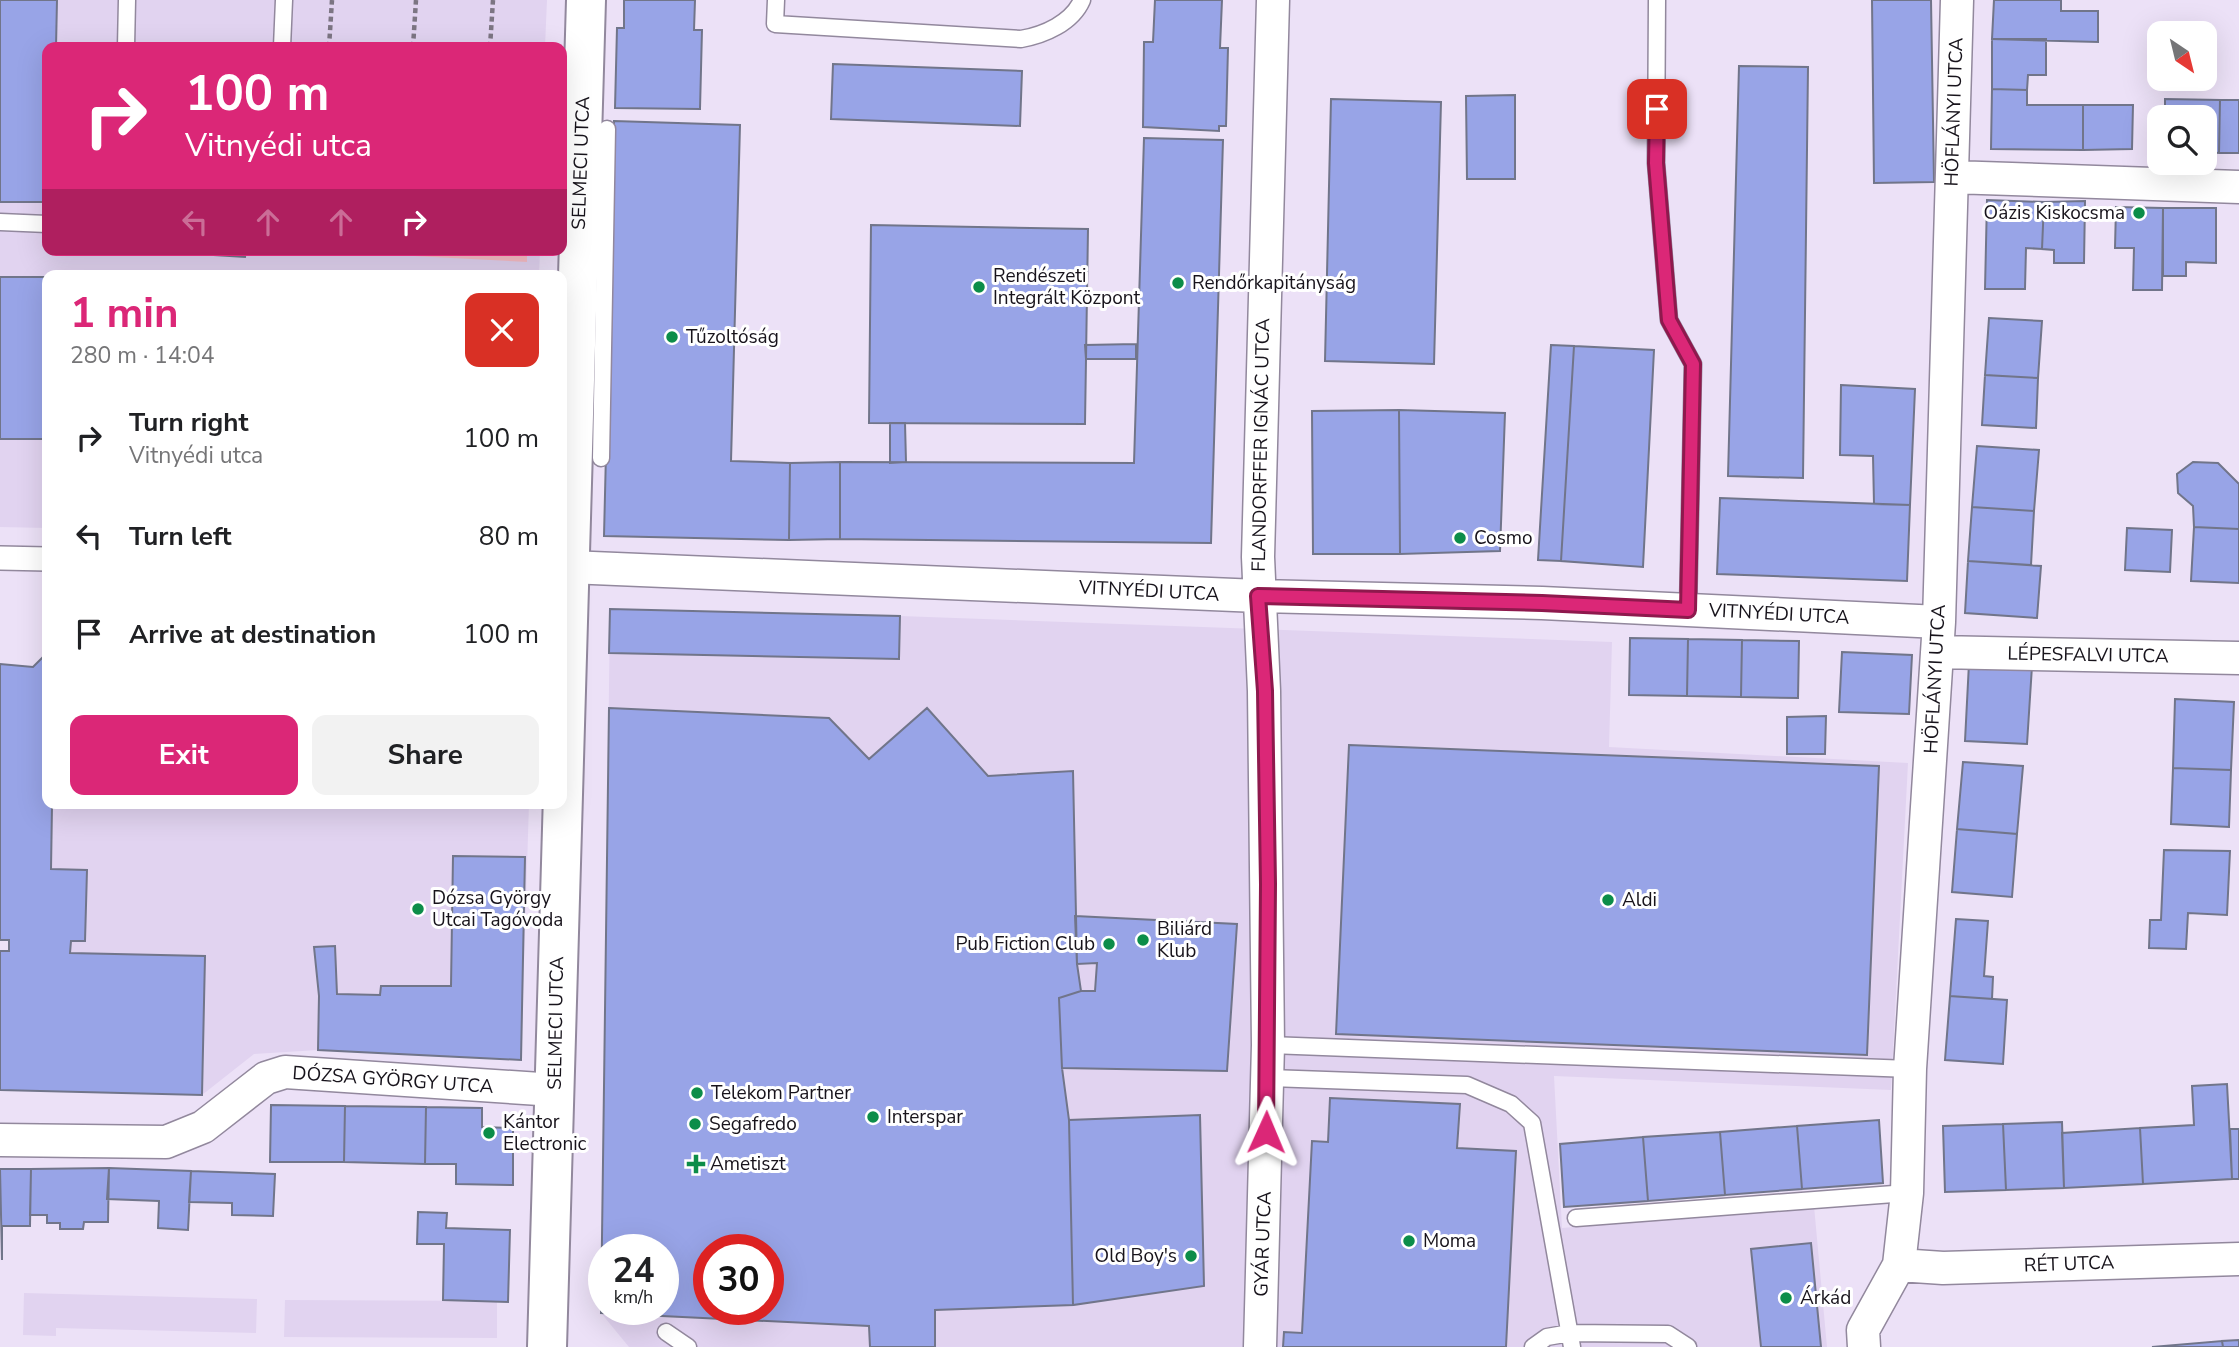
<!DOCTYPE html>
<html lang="en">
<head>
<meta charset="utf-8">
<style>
	:root { --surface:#fff; --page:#f2f2f2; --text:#202124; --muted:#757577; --accent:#db2777 }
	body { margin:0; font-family:"Nunito Sans",sans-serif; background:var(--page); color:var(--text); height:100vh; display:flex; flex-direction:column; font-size:26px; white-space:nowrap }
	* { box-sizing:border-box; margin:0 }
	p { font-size:23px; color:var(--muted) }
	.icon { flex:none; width:38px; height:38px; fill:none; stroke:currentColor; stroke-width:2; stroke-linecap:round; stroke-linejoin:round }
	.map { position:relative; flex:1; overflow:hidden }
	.side { position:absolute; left:42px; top:270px; width:525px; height:539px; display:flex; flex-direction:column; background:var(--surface); border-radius:14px; box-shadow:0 7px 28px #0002 }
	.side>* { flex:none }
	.banner { position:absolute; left:42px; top:42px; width:525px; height:214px; border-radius:14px; box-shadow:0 7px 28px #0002; background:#db2777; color:#fff; overflow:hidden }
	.needle { width:46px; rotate:145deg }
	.tools { position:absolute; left:2147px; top:21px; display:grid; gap:14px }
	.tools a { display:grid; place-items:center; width:70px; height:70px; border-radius:14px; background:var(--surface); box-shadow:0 7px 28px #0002; font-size:35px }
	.speed { position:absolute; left:588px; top:1234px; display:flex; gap:14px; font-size:35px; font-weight:700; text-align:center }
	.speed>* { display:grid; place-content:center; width:91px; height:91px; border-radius:50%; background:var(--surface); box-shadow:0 7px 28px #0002; line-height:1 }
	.speed small { font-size:18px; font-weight:400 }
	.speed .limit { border:10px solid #d22; background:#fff; color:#111 }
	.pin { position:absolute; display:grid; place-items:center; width:60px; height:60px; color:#fff; margin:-30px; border-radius:14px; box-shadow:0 4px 10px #0006 }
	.me { position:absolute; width:77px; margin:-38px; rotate:1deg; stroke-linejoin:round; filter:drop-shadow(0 0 5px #0008) }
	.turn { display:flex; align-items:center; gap:24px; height:147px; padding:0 28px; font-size:32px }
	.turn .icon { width:91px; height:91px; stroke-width:2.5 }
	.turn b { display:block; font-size:49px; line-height:60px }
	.lanes { display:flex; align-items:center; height:66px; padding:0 28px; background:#0003; justify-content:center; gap:35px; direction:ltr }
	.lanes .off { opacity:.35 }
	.round { display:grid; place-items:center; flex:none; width:74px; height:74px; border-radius:14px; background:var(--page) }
	.headline { display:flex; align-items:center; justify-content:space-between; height:119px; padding:0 28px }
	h1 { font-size:42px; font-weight:700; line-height:52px; color:var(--accent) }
	.cta { display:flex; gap:14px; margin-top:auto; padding:14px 28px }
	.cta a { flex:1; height:80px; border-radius:14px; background:var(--accent); color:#fff; font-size:28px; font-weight:700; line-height:80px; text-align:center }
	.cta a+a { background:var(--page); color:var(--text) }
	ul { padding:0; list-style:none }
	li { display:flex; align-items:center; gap:21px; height:98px; padding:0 28px }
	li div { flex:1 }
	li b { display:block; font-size:26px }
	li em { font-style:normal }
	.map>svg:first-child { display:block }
</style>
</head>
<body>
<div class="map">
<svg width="2239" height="1347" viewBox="0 0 2239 1347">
	<rect width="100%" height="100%" fill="#ece1f7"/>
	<path fill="#e1d3f0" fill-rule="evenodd" d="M0 0H547L545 47H47V250H540L539 275H47V528L0 527Z
		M610 609 900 616 1612 642 1609 747 1908 763 1891 1090 1554 1076 1562 1228 1814 1206 1827 1347H629L601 1313ZM604 1250H663V1309H604ZM709 1250H768V1309H709Z
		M47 653V803H529L521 1060 318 1050 254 1054 202 1095 0 1090V951H8L9 940 0 665 33 667Z
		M24 1293 257 1299 256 1333 56 1328V1336L23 1335Z
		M285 1300 497 1301V1338L284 1337Z"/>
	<path fill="#f8bec6" d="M299 250H527V262Z"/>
	<path fill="#98a4e7" stroke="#71758a" stroke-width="2" fill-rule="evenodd" d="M0 0H57L56 47H47V202H0Z
		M624 0H695L694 30H702L700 109 615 108 617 28H624Z
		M1155 0H1222L1220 48H1228L1226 126H1219V131L1143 127 1144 42H1153Z
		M1872 0H1931L1934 182 1874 183Z
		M1994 0H2061V11H2098V42L1992 39Z
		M1992 39H2046V75H2028L2027 90 1992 89Z
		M833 64 1022 71 1020 126 831 119Z
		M1739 66 1808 67 1803 478 1728 476Z
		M1992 89 2027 90V105H2083V150L1991 149Z
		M1515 95V179H1467L1466 96Z
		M1331 99 1441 102 1434 364 1325 361Z
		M2165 99 2220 100 2219 153 2205 152V117H2165Z
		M2220 100H2239V153H2219Z
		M2083 105H2133L2132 149 2083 150Z
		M614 121 740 125 731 461 790 463 789 540 604 536Z
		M1144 138 1223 140 1211 543 840 539V462L1134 463Z
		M1987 200 2044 202 2042 249 2026 248 2025 289H1985Z
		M2085 201 2084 263H2054V250L2042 249 2044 202Z
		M2116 207 2163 208 2162 290H2133L2134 248H2115Z
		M2163 208H2216V263L2186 262V276H2163Z
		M871 225 1088 229 1085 424 869 423Z
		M198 250H246L245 257 198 254Z
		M0 277H47V439H0Z
		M1989 318 2042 321 2038 378 1985 375Z
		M1136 344V359H1086L1085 345Z
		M1551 345 1574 346 1561 561 1538 560Z
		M1574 346 1654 350 1643 567 1561 561Z
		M1985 375 2038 378 2036 428 1982 425Z
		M1841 385 1915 389 1910 505 1874 504 1873 456 1840 455Z
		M1399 410 1505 413 1500 551 1400 554Z
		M1399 410 1400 554H1313L1312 411Z
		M890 423H905L906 462 890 463Z
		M1977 446 2039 450 2034 511 1972 507Z
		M840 462V539L789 540 790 463Z
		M2193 462 2218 463 2239 484V529L2194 527 2193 506 2178 493 2177 474Z
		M1720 498 1910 505 1907 581 1717 574Z
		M1972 507 2034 511 2031 565 1968 561Z
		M2194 527 2239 529V583L2191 581Z
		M2127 528 2172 530 2170 572 2125 570Z
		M1968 561 2041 566 2037 618 1965 613Z
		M610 609 900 616 899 659 609 653Z
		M1630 638 1688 639 1687 696 1629 695Z
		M1688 639 1742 640 1741 697 1687 696Z
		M1742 640 1799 641 1798 698 1741 697Z
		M1842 652 1912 655 1909 714 1839 712Z
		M47 653V803H55L52 806 51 869 87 870 85 941H71L70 953 205 956 202 1095 0 1090V951H9V940H0V664L33 667Z
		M1969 663 2032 666 2027 744 1965 741Z
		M2175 699 2234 702 2231 770 2173 768Z
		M609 708 829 718 869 759 927 708 988 776 1073 771 1077 964 1081 991 1059 998 1062 1068 1069 1120 1073 1305 935 1310V1347H870L869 1326 601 1313ZM604 1250H663V1309H604ZM709 1250H768V1309H709Z
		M1826 716 1825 754H1787V717Z
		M1349 745 1879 766 1867 1055 1336 1034Z
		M1963 762 2023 766 2017 834 1957 829Z
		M2173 768 2231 770 2229 827 2171 824Z
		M1957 829 2017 834 2012 897 1952 892Z
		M2164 850 2230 851 2227 915 2188 913 2186 949 2149 948 2150 920H2161Z
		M453 856 525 857 521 1060 318 1050 319 996 314 947 335 946 337 994 380 995 381 986H451Z
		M1075 916 1237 924 1227 1071 1062 1068 1059 998 1081 991H1095L1097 963 1077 964Z
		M1956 919 1988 921 1984 976 1993 977 1992 999 1950 996Z
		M1950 996 2007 1000 2003 1064 1945 1060Z
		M2227 1084 2232 1179 2143 1184 2140 1128 2194 1125 2192 1086Z
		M1330 1098 1460 1104 1457 1148 1516 1151 1506 1347H1283L1284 1332 1302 1333 1312 1141 1328 1142Z
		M271 1105 345 1106 344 1162H270Z
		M345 1106 426 1107 425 1164 344 1162Z
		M426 1107 482 1108V1127L513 1128V1185L456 1184V1164H425Z
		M1200 1115 1204 1286 1073 1305 1069 1120Z
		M1879 1120 1883 1183 1802 1189 1797 1126Z
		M2062 1122 2064 1188 2006 1190 2003 1124Z
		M2003 1124 2006 1190 1945 1192 1943 1126Z
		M1797 1126 1802 1189 1725 1195 1720 1132Z
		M2140 1128 2143 1184 2064 1188 2062 1133Z
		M2230 1129H2239V1179H2232Z
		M1720 1132 1725 1195 1648 1201 1643 1137Z
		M1643 1137 1648 1201 1564 1207 1560 1144Z
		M109 1168 108 1222H84L83 1229H60V1223H47V1215H30L31 1169Z
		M109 1168 191 1171 188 1230 158 1228 159 1201 107 1199Z
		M0 1169H31L30 1226H2V1260Z
		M191 1171 275 1174 273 1216 232 1215V1203L189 1202Z
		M418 1212 447 1213 446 1228 510 1230 508 1302 443 1300 444 1244H417Z
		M1811 1243 1821 1347H1761L1751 1249Z
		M2239 1340V1347H2223L2222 1341Z
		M2222 1341 2223 1347H2152Z"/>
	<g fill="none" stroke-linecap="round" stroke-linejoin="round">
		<defs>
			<path id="service" d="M776 0 775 24 1021 39C1044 35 1072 23 1082 0
				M1657 0 1656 163 1669 320 1693 364 1688 610
				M126 47 127 0
				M282 47 284 0
				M0 222 47 224
				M601 458 607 129
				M1268 1045 1910 1069
				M1267 1078 1467 1085 1511 1104 1532 1123 1572 1347
				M1576 1218 1907 1193
				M666 1332 688 1347
				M1533 1347 1547 1337 1570 1333 1668 1334 1688 1347"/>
			<path id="pedestrian" d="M0 558 47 559"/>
			<path id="minor" d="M1952 177 2239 187
				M569 567 1258 596 1542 603 1939 622
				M1937 652 2239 658
				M0 1140 166 1142 203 1127 266 1078 285 1072 555 1090
				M1899 1265 1943 1268 2239 1259
				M1260 1347 1268 1045 1264 691 1258 557 1273 0
				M1864 1347 1863 1330 1899 1265 1907 1193 1910 1069 1939 622 1957 0"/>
			<path id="tertiary" d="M547 1347 586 0"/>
		</defs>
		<use href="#service" stroke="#92889d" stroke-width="19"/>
		<use href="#pedestrian" stroke="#92889d" stroke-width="26"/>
		<use href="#minor" stroke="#92889d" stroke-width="35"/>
		<use href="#tertiary" stroke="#92889d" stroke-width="42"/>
		<path stroke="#7c7583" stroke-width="4.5" stroke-dasharray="5 3.5" stroke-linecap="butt" d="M329 47 332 0
			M413 47 416 0
			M490 47 493 0"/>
		<use href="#service" stroke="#fff" stroke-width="16"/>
		<use href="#pedestrian" stroke="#fff" stroke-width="23"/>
		<use href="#minor" stroke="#fff" stroke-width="32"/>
		<use href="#tertiary" stroke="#fff" stroke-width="38"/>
	</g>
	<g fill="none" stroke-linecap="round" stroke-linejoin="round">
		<defs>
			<path id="route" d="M1266 1132 1268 884 1265 691 1258 596 1542 603 1688 610 1693 364 1669 320 1656 163 1657 109"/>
		</defs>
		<use href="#route" stroke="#8e194d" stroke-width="18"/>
		<use href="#route" stroke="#db2777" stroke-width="12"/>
	</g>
	<g fill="#0c8d49" stroke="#fff" stroke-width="2.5">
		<circle cx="2139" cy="213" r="7"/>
		<circle cx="1178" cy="283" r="7"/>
		<circle cx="979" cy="287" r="7"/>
		<circle cx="672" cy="337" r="7"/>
		<circle cx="1460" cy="538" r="7"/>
		<circle cx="1608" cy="900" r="7"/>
		<circle cx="418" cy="909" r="7"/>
		<circle cx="1143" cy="940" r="7"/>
		<circle cx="1109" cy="944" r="7"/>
		<circle cx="697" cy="1093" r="7"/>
		<circle cx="873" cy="1117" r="7"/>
		<circle cx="695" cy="1124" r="7"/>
		<circle cx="489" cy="1133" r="7"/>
		<path d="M692.5 1153.5h7v7h7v7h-7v7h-7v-7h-7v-7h7z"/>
		<circle cx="1409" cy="1241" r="7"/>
		<circle cx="1191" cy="1256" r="7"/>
		<circle cx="1786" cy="1298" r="7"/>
	</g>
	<g text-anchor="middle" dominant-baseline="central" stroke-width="6" stroke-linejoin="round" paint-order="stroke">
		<g font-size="19" fill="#17131b" stroke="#fff">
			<text transform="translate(1954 112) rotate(-88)">HÖFLÁNYI UTCA</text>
			<text transform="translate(581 163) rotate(-88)">SELMECI UTCA</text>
			<text transform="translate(1261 445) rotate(-89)">FLANDORFFER IGNÁC UTCA</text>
			<text transform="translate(1149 591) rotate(3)">VITNYÉDI UTCA</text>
			<text transform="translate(1779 614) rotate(3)">VITNYÉDI UTCA</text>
			<text transform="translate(2088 655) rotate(1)">LÉPESFALVI UTCA</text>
			<text transform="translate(1935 679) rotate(-87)">HÖFLÁNYI UTCA</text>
			<text transform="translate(556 1023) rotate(-89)">SELMECI UTCA</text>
			<text transform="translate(393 1080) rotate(4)">DÓZSA GYÖRGY UTCA</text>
			<text transform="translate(1263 1244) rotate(-88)">GYÁR UTCA</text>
			<text transform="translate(2069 1264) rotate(-2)">RÉT UTCA</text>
		</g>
		<g font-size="19" fill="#17131b" stroke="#fff" text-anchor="start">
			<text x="2125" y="213" text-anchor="end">Oázis Kiskocsma</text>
			<text x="993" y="276">Rendészeti<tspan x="993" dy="22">Integrált Központ</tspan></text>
			<text x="1192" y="283">Rendőrkapitányság</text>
			<text x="686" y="337">Tűzoltóság</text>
			<text x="1474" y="538">Cosmo</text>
			<text x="432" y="898">Dózsa György<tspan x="432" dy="22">Utcai Tagóvoda</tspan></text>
			<text x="1622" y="900">Aldi</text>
			<text x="1157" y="929">Biliárd<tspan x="1157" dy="22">Klub</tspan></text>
			<text x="1095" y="944" text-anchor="end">Pub Fiction Club</text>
			<text x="711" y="1093">Telekom Partner</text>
			<text x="887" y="1117">Interspar</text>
			<text x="503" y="1122">Kántor<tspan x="503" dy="22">Electronic</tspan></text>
			<text x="709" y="1124">Segafredo</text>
			<text x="710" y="1164">Ametiszt</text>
			<text x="1423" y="1241">Moma</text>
			<text x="1177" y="1256" text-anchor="end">Old Boy's</text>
			<text x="1800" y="1298">Árkád</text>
		</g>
	</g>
</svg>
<div class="tools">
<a><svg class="needle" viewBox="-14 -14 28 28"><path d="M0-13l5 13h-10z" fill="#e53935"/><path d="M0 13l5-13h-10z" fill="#757577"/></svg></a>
<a><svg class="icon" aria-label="search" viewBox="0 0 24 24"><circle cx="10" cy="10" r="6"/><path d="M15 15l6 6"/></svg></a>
</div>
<div class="speed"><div>24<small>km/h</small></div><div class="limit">30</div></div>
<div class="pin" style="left:1657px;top:109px;background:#d93025"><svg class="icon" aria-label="arrive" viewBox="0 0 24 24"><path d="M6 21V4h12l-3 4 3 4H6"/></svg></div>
<svg class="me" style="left:1266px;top:1132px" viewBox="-20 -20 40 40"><path d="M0-17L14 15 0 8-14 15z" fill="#db2777" stroke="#fff" stroke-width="4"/></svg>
<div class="banner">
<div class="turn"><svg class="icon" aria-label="right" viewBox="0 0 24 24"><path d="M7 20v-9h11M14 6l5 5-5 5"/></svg><div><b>100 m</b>Vitnyédi utca</div></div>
<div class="lanes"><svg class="icon off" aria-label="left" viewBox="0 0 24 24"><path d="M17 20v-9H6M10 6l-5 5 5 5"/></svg><svg class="icon off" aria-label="ahead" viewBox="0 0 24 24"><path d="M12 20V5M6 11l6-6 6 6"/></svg><svg class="icon off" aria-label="ahead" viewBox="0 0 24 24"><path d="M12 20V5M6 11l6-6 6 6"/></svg><svg class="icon" aria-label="right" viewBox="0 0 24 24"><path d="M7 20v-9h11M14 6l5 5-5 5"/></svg></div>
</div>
<section class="side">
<div class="headline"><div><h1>1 min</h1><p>280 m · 14:04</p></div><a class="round" style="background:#d93025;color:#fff"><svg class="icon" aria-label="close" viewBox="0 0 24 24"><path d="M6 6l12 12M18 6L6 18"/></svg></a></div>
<ul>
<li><svg class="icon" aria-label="right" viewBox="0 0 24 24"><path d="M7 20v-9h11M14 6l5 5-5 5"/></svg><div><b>Turn right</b><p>Vitnyédi utca</p></div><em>100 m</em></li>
<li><svg class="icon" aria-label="left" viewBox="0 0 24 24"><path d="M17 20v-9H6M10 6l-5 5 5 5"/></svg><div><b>Turn left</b></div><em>80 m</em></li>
<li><svg class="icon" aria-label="arrive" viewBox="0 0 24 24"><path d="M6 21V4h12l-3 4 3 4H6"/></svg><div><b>Arrive at destination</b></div><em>100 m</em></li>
</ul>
<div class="cta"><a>Exit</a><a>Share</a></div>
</section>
</div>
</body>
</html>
